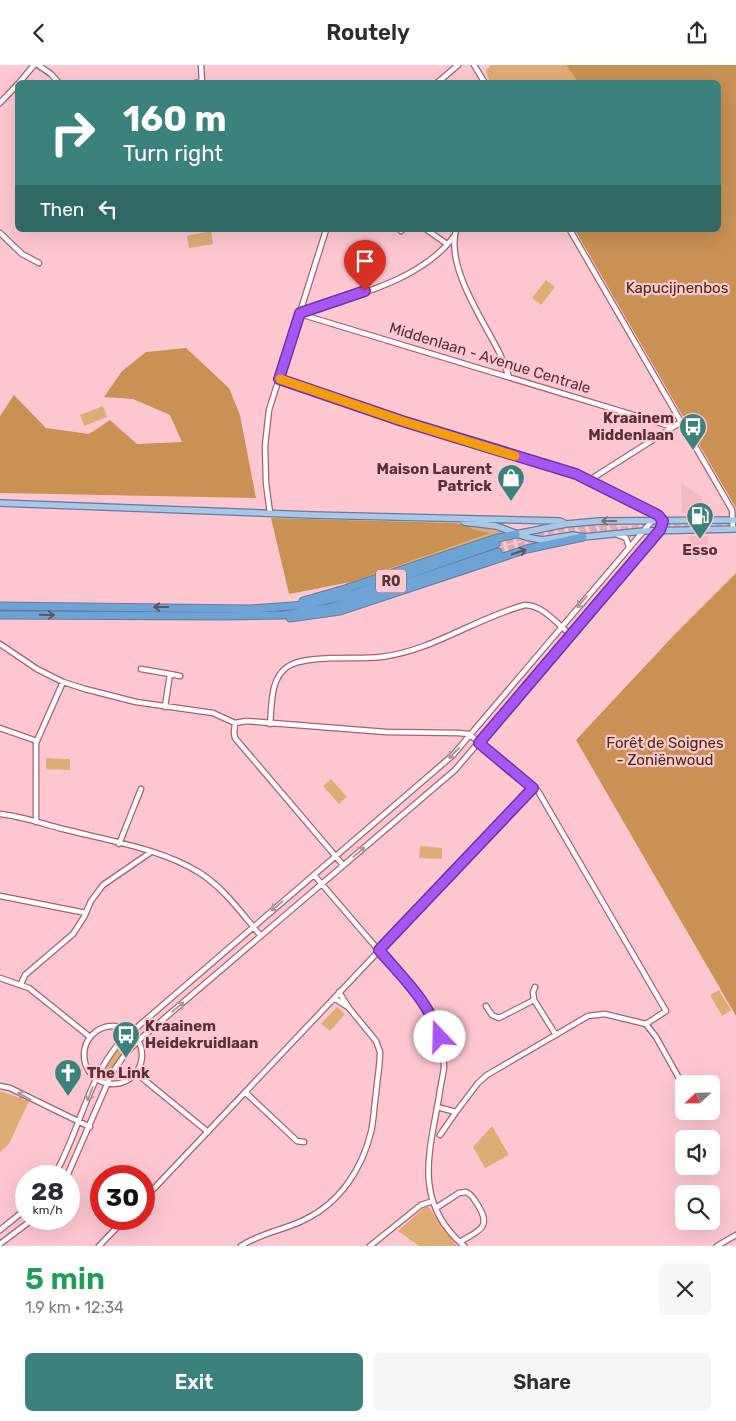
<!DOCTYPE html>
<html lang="en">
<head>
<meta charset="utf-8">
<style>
	:root { --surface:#fff; --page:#f7f7f7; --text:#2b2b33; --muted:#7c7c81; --accent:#3c827c }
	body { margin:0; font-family:Rubik,sans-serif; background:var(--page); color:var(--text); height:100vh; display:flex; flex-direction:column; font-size:19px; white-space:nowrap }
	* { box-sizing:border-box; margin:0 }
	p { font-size:16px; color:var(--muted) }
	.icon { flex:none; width:28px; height:28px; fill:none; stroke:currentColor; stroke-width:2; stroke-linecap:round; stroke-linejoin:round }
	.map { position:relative; height:1181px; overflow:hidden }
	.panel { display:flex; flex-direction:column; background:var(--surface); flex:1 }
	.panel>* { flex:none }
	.hud { position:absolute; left:15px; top:15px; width:706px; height:152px; border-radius:8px; box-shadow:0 5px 20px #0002; background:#3c827c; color:#fff; overflow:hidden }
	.needle { width:32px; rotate:248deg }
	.controls { position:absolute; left:675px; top:1010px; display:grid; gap:10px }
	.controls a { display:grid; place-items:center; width:45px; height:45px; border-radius:8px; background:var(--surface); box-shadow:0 5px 20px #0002; font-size:25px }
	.speed { position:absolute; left:15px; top:1100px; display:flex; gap:10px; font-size:25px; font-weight:700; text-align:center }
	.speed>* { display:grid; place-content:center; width:65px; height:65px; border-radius:50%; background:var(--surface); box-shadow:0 5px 20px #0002; line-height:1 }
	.speed small { font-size:12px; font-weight:400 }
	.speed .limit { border:8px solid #d22; background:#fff; color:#111 }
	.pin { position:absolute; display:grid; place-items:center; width:42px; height:42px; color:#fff; margin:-51px -21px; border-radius:50% 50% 50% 0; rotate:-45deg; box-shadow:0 0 5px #0007 }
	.pin .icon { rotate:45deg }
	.me { position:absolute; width:55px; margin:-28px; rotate:339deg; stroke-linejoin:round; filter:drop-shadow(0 0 4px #0008) }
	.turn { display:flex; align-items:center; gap:18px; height:105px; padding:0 25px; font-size:22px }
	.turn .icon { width:65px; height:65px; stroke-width:2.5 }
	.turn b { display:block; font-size:35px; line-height:42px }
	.then { display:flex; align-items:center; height:48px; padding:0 25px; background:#0003; gap:10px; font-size:19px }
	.round { display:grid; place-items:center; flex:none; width:52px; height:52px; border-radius:8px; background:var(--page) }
	.summary { display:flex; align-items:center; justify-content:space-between; height:85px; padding:0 25px }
	h1 { font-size:30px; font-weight:600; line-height:38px; color:#1e9e55 }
	.action { display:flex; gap:10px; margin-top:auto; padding:10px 25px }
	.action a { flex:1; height:58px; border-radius:8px; background:var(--accent); color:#fff; font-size:20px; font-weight:600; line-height:58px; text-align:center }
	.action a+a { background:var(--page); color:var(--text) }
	header { display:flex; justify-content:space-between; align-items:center; height:65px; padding:0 25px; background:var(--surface); font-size:22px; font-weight:600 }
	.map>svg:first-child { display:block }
</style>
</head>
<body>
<header><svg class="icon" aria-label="back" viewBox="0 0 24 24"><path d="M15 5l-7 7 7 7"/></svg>Routely<svg class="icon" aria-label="share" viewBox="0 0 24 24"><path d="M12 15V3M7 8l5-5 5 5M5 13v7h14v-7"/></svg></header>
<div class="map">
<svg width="736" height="1181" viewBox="0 0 736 1181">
	<rect width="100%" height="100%" fill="#ffc8d1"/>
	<path fill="#f4b9c3" d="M681 418 702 432V448H682Z
		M689 471H708V493L689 489Z"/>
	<path fill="#e0ac76" d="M489 0H566L578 17H490L487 10 486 4 490 2Z
		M211 166 213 179 189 183 187 171Z
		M546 215 555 222 541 240 532 233Z
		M103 341 107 352 84 361 80 350Z
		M471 461 500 466 501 468 347 521 346 518 489 468 472 464Z
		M46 693 70 694V705L46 704Z
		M331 714 347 732 339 739 323 721Z
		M420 781 442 783V794L419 793Z
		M719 925 731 945 722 951 710 930Z
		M337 942 345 949 330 966 321 959Z
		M130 970 135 974 134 977 107 1014 103 1015 100 1009 118 981Z
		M0 1026 29 1036 9 1079 0 1087Z
		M492 1061 509 1090 485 1103 473 1082Z
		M427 1140 457 1181H419L398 1166Z"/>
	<path fill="#c99154" d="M566 0H736V443L575 165H719V18L578 17Z
		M186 283 229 323 240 350 256 433 0 428V351L14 330 46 363 89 369 110 355 137 379 182 377 170 350 133 334 104 332 122 306 146 287Z
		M271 453 455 458 471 461 472 464 490 468 351 517 289 529Z
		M736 508V951L576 675 674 570Z"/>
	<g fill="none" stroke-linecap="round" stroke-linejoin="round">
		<path stroke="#ddaab2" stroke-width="7" stroke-dasharray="7 3.5" stroke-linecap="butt" d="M569 469 641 463 736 461
			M496 479 521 472 570 462 621 458
			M498 487 541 475"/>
		<defs>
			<path id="minor" d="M38 0 51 9 59 18
				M201 0 202 18
				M474 0 485 18
				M19 18 34 0
				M195 18 202 16
				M437 18 458 0
				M0 38 18 19
				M427 165 447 179
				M456 165C446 202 483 255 499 287 503 295 506 304 509 312
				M570 165 732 445 733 464
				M401 166 402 165
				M0 168 22 189 39 198
				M302 248C352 231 422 216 455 170
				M300 249 673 362
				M588 416 681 357
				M270 448 266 418 265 381 269 345 326 165
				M618 470 626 473 629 482
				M0 579 37 604 63 617 85 624 136 637 213 648 235 658 246 656 386 667 458 668 469 669 538 726 666 946 646 959 605 949 588 951 487 1010 478 1018 456 1047 437 1042
				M141 604 170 609
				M165 642 170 609 180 611
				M235 658 234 668 235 673 343 800
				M270 659C272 640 270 614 287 602 305 589 357 595 381 592 432 586 476 553 525 540 543 540 558 560 571 570
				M0 663 37 676
				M0 749C21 751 43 759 63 764 106 775 163 784 200 808 225 824 242 849 261 871
				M36 757V678L63 617
				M119 779 141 724
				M314 810 423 937C436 956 444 978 444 1002 443 1012 440 1022 439 1032 429 1089 413 1137 464 1181
				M0 831 86 848
				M0 913 29 923 90 972
				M21 919 25 910 73 869 84 852 91 836 103 820 151 787
				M334 933 348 942
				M534 935 533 927 535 922
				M486 941 492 950 499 953 534 935 556 970
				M646 959 656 972 684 1022
				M84 990a29 29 0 1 1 58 0a29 29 0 1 1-58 0Z
				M136 1008 208 1067
				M0 1021 10 1023 90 1062
				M245 1027 297 1076 304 1077
				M440 1070 456 1047
				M54 1111C79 1068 87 1015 120 977L453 690 652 456
				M67 1111 112 1008 126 988 139 975 455 705 660 465 663 456 657 450 576 409 402 356 279 314
				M144 1134 533 723
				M436 1143 459 1128 466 1127C473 1130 475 1136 479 1142 492 1164 477 1166 460 1177
				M0 1165 26 1144
				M0 1179 33 1154
				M99 1181 125 1154
				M241 1181C260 1168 284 1165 304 1155 340 1138 362 1104 371 1067 374 1054 374 1041 376 1029 377 1015 380 1001 380 987L376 976 349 943 339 927
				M370 1181 421 1140 433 1136
				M717 1181 736 1170"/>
			<path id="major" d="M0 438 312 450 560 456 566 459
				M464 457 496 461 526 472 542 475 573 470 583 472 644 466 736 464
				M516 469 566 459 600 456 736 455"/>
			<path id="highway" d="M303 536 348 523 494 474 516 469
				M0 541 251 544 305 540 353 529 496 479
				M0 550 225 551 284 550 328 543 355 535 498 487
				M290 553 340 546 527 484 583 472"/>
		</defs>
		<use href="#minor" stroke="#ad5d6f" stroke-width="7"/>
		<use href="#major" stroke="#657b9e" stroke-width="8"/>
		<use href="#highway" stroke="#657b9e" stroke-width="9"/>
		<use href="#minor" stroke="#fff" stroke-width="4.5"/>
		<use href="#major" stroke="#a8c8e6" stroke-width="5.5"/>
		<use href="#highway" stroke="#6ea4d5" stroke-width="7"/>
	</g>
	<defs><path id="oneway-shaft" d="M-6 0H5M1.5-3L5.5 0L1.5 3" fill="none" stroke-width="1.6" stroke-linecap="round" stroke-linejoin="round" transform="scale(1.25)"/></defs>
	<use stroke="#766d7d" href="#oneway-shaft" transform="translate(609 456) rotate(180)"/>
	<g stroke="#5c5366">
		<use href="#oneway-shaft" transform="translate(519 487) rotate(-18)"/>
		<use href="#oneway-shaft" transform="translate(161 542) rotate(-180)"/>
		<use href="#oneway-shaft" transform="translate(47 550) rotate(1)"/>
	</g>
	<g stroke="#aa989b">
		<use href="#oneway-shaft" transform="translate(582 537) rotate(131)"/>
		<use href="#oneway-shaft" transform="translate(454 688) rotate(134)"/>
		<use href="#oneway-shaft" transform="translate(359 787) rotate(-41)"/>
		<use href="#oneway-shaft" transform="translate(277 841) rotate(140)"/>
		<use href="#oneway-shaft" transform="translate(178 942) rotate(-40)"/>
		<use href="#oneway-shaft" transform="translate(90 1029) rotate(111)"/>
		<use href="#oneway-shaft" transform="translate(24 1031) rotate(-151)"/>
	</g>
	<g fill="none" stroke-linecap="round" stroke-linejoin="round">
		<defs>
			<path id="route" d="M365 226 300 248 279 314 402 356 576 409 658 450 663 456 660 465 479 678 533 723 379 885C402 912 429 937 440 972"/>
		</defs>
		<use href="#route" stroke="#6d37a1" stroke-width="12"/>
		<use href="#route" stroke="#a855f7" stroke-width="9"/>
		<path stroke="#f59e0b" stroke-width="9" d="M280 314 402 356 515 391"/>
	</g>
	<defs>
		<symbol id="bus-pin" viewBox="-11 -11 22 30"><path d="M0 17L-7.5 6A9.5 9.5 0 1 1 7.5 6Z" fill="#3c827c" stroke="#ffc8d1"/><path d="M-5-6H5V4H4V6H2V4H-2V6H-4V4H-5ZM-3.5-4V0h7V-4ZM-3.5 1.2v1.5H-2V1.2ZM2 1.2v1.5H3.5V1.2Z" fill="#fff"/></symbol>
		<symbol id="shop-pin" viewBox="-11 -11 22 30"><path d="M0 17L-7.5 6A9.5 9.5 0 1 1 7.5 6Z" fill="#3c827c" stroke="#ffc8d1"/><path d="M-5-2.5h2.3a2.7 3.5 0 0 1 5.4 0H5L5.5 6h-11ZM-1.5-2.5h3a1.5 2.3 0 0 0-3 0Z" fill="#fff"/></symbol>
		<symbol id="fuel-pin" viewBox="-11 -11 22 30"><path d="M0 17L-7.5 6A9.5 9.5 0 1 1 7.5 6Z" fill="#3c827c" stroke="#ffc8d1"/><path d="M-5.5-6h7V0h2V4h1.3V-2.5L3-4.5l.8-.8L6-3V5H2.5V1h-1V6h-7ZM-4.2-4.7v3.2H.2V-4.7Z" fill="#fff"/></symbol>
		<symbol id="church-pin" viewBox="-11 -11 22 30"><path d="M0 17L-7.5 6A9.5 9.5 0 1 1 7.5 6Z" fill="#3c827c" stroke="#ffc8d1"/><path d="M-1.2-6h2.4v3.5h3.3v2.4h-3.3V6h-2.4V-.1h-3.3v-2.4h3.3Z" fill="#fff"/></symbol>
	</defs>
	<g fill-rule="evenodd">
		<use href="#bus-pin" x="677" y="346" width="32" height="43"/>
		<use href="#shop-pin" x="495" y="397" width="32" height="43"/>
		<use href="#fuel-pin" x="684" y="435" width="32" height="43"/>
		<use href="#bus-pin" x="110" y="954" width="32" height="43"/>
		<use href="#church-pin" x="52" y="992" width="32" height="43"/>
	</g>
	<g text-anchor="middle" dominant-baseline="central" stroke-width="4.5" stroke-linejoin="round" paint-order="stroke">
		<rect fill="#ffc8d1" stroke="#875e65" stroke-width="1" x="376" y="504.5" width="30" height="23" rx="4"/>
		<g font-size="14" font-weight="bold" fill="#543037">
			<text x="391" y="516">R0</text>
		</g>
		<g font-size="15" fill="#452d12" stroke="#ffc8d1">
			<text x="677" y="223">Kapucijnenbos</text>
			<text x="665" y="678">Forêt de Soignes<tspan x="665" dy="17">- Zoniënwoud</tspan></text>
		</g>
		<g font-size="15" fill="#543037" stroke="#ffc8d1">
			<text transform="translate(490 293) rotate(17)">Middenlaan - Avenue Centrale</text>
		</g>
		<g font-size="15" font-weight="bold" fill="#543037" stroke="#ffc8d1" text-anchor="end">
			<text x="674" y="353">Kraainem<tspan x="674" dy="17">Middenlaan</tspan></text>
			<text x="492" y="404">Maison Laurent<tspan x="492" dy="17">Patrick</tspan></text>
			<text x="700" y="485" text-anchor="middle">Esso</text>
			<text x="145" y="961" text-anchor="start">Kraainem<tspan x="145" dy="17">Heidekruidlaan</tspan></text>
			<text x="87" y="1008" text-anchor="start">The Link</text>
		</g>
	</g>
</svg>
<div class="controls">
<a><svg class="needle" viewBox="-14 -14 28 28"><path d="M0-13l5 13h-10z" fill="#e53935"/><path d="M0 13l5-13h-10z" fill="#7c7c81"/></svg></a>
<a><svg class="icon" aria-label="sound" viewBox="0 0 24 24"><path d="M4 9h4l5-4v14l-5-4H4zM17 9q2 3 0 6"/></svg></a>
<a><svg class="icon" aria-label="search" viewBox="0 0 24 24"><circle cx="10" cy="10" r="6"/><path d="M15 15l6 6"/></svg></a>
</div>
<div class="speed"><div>28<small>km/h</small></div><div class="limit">30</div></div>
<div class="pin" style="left:365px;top:226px;background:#d93025"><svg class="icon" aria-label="arrive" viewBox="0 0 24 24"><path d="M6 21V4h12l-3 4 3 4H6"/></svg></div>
<svg class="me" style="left:440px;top:972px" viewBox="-20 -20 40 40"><circle r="19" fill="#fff"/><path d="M0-13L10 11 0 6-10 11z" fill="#a855f7"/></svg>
<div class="hud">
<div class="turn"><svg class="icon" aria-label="right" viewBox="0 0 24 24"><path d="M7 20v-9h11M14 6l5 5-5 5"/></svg><div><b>160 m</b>Turn right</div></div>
<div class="then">Then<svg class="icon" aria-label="left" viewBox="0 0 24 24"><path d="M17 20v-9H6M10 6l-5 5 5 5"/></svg></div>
</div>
</div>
<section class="panel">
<div class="summary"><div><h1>5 min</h1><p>1.9 km · 12:34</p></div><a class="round"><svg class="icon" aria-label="close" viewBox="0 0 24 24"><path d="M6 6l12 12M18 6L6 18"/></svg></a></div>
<div class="action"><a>Exit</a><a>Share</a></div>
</section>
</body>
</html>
